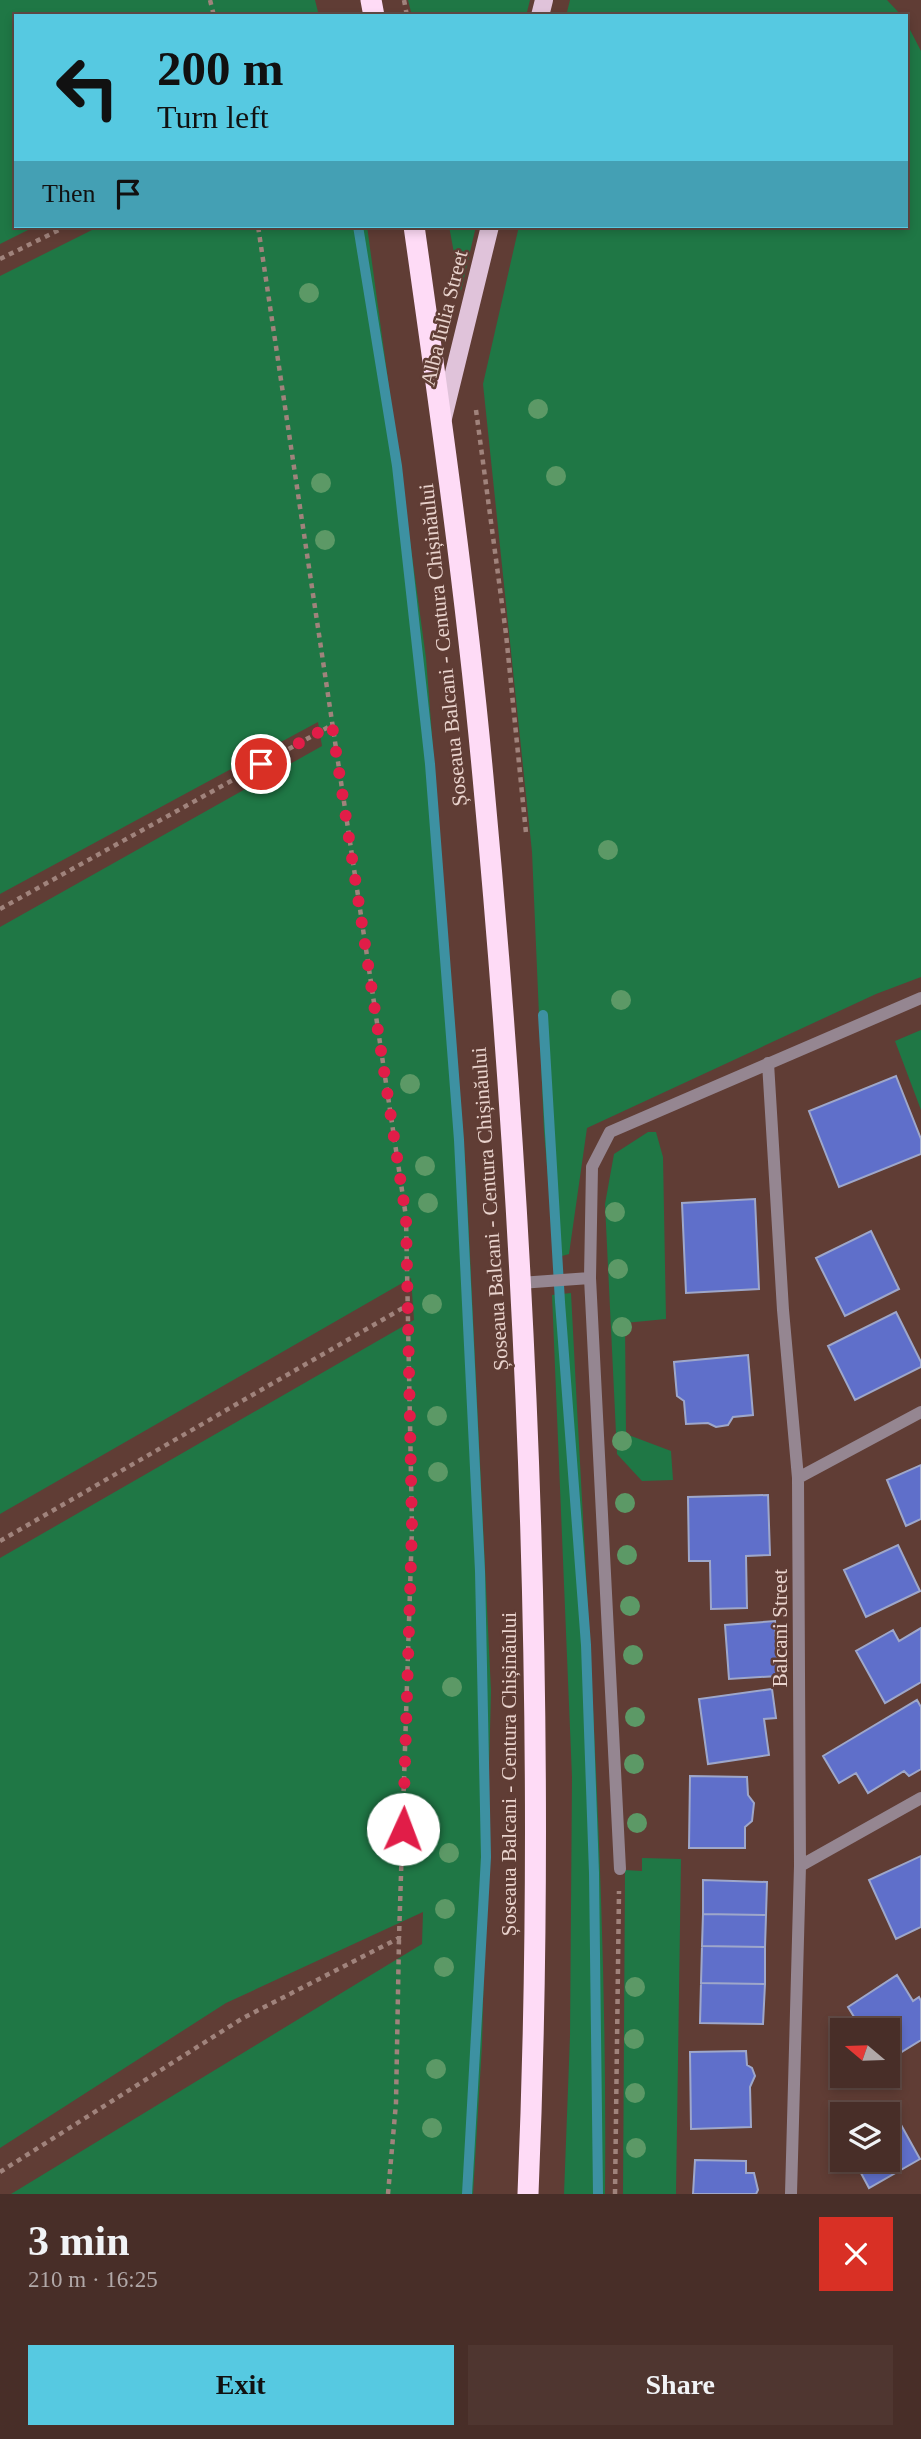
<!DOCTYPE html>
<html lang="en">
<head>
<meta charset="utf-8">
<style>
	:root { --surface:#482e28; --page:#4f3630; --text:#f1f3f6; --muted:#b1a8a8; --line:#604a45; --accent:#56c9e1 }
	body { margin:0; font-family:Georgia,serif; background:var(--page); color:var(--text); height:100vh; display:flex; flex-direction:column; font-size:26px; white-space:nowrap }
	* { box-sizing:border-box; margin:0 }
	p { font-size:23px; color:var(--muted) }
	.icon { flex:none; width:38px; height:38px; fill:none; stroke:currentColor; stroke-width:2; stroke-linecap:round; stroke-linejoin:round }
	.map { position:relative; height:2194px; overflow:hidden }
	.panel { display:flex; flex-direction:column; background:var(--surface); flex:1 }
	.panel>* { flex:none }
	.guide { position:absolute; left:14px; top:14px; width:894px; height:214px; border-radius:0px; box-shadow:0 4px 10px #0003,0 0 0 2px var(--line); background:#56c9e1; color:#111; overflow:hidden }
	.needle { width:46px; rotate:289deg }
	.buttons { position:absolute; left:830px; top:2018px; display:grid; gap:14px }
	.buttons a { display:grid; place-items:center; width:70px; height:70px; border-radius:0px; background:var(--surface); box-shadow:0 4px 10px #0003,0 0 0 2px var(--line); font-size:35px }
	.pin { position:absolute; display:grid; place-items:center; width:60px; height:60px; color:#fff; margin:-30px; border:4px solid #fff; border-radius:50%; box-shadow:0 2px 7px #0007 }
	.me { position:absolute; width:77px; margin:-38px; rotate:2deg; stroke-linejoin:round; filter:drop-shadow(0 0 5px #0008) }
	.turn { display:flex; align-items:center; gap:24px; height:147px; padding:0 28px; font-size:32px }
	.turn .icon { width:91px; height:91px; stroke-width:2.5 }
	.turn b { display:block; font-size:49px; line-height:60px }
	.then { display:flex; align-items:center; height:66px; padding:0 28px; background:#0003; gap:14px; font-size:26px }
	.round { display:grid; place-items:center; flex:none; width:74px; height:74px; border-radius:0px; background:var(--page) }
	.summary { display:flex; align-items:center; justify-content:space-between; height:119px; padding:0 28px }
	h1 { font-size:42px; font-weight:800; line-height:52px }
	.primary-button { display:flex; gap:14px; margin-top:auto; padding:14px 28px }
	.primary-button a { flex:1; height:80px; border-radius:0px; background:var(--accent); color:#111; font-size:28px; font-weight:800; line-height:80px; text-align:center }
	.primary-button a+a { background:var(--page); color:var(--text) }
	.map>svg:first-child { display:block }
</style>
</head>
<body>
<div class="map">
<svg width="921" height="2194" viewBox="0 0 921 2194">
	<rect width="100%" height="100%" fill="#603d35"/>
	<path fill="#1f7745" d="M0 0H315L319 16H16V226H36L0 244Z
		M408 0H530L526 16H412Z
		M570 0H887L902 16H566Z
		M907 24 921 51V977L876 994 587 1128 569 1254 555 1258 544 1132 532 852 483 384 519 226H906Z
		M100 226H367L426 658 466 1172 491 1691 482 2045 473 2194H11L422 1944 423 1912 226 2003 0 2148V1558L414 1320 411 1278 0 1514V927L322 746 318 722 0 894V276Z
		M449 226H476L461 291Z
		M921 1030V1110L895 1041Z
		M648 1132H656L663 1157 666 1319 625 1323 626 1434 671 1451 673 1480 642 1481 617 1454 605 1204 614 1154Z
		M571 1293C586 1593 608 1894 605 2194H564L570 2036 572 1777 552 1295Z
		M642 1858 681 1859 676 2194H623L625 1870 642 1871Z"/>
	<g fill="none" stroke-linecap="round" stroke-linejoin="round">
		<path stroke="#3d91a2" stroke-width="10" d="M358 226 397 466 430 764 459 1140 480 1571 486 1857 467 2194
			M543 1015 560 1302 586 1645 594 1873 598 2194"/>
	</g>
	<path fill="#5f6fca" stroke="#9ea7ca" stroke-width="2" d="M896 1076 921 1139V1154L839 1187 809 1111Z
		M755 1199 759 1289 686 1293 682 1203Z
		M871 1231 899 1289 845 1316 816 1258Z
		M896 1312 921 1362V1367L855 1400 828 1346Z
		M748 1355 753 1415 733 1417 728 1425 716 1427 708 1423 686 1424 684 1401 677 1396 674 1362Z
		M921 1465V1519L906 1526 887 1480Z
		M768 1495 770 1555 746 1556 747 1608 711 1609 710 1561H689L688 1497Z
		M898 1545 920 1591 866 1617 844 1570Z
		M775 1621 778 1676 729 1679 725 1625Z
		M921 1628V1682L885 1703 856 1651 893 1630 899 1641Z
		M772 1689 776 1718 764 1719 769 1755 708 1764 699 1699Z
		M917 1700 921 1707V1769L909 1776 904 1771 868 1793 856 1773 839 1783 823 1756Z
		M690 1776 747 1777 748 1795 754 1803 752 1821 745 1827V1848H689Z
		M921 1856V1927L896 1939 869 1880Z
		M703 1880 767 1882 766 1915 703 1914Z
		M703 1914 766 1915 765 1947 702 1946Z
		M702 1946 765 1947V1984L701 1983Z
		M897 1975 913 2001 919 1997 921 2001V2040L887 2061V2030H862L848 2007Z
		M701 1983 765 1984 763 2024 700 2023Z
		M746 2051 747 2065 752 2068 755 2076 750 2087 751 2127 691 2129 690 2052Z
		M890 2105 920 2159 869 2188 854 2160H887V2114H874Z
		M695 2160 746 2161V2173H754L758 2190 756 2194H693Z"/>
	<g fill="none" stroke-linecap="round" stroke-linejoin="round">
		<path stroke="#a0837c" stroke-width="4.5" stroke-dasharray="5 5" stroke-linecap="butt" d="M210 0 214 16
			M404 0 407 16
			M0 259 67 226
			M476 410 506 634 526 833
			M0 909 332 725
			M0 1541 408 1305
			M0 2172 243 2018 399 1938 412 1527 406 1217 258 226
			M388 2194 396 2103 399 1938
			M615 2194 619 1891"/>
		<path stroke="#958691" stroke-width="12" d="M768 1063 783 1310 798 1478 800 1866 791 2194
			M520 1283 590 1278
			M798 1478 921 1412
			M800 1866 921 1798
			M620 1869 590 1278 592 1167 610 1132 921 998"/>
		<path stroke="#e0c3da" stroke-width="18" d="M540 16 544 0
			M443 418 490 226"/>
		<path stroke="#fedbf6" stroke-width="21" d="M371 0 374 16
			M414 226C440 409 466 593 483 777 527 1247 548 1722 528 2194"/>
	</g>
	<g fill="#5c9966">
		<circle cx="309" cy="293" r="10"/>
		<circle cx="538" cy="409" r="10"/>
		<circle cx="556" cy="476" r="10"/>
		<circle cx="321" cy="483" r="10"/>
		<circle cx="325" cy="540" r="10"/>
		<circle cx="608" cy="850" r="10"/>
		<circle cx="621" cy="1000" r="10"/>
		<circle cx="410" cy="1084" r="10"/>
		<circle cx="425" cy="1166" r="10"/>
		<circle cx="428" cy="1203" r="10"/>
		<circle cx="615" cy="1212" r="10"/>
		<circle cx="618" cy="1269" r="10"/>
		<circle cx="432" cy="1304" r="10"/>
		<circle cx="622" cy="1327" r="10"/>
		<circle cx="437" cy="1416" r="10"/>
		<circle cx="622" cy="1441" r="10"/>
		<circle cx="438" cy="1472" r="10"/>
		<circle cx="625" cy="1503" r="10"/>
		<circle cx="627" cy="1555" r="10"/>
		<circle cx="630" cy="1606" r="10"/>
		<circle cx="633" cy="1655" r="10"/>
		<circle cx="452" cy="1687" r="10"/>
		<circle cx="635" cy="1717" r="10"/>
		<circle cx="634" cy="1764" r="10"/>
		<circle cx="637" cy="1823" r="10"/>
		<circle cx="449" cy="1853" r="10"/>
		<circle cx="445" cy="1909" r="10"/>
		<circle cx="444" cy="1967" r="10"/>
		<circle cx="635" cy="1987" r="10"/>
		<circle cx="634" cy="2039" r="10"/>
		<circle cx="436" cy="2069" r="10"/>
		<circle cx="635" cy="2093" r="10"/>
		<circle cx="432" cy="2128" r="10"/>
		<circle cx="636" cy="2148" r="10"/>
	</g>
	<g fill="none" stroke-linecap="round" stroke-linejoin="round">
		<path stroke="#e11d48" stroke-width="12" stroke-dasharray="0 21.6" d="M261 764 332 725 406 1217 412 1527 403 1829"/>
	</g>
	<g text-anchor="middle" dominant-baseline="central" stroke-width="5" stroke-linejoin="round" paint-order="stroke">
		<g font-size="21" fill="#e9d3cd" stroke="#603d35">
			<text transform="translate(444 318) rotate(-76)">Alba Iulia Street</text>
			<text transform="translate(443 645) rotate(-96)">Șoseaua Balcani - Centura Chișinăului</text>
			<text transform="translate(490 1209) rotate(-94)">Șoseaua Balcani - Centura Chișinăului</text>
			<text transform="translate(780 1628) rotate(-90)">Balcani Street</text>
			<text transform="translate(509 1774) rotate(-90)">Șoseaua Balcani - Centura Chișinăului</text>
		</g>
	</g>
</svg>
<div class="buttons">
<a><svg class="needle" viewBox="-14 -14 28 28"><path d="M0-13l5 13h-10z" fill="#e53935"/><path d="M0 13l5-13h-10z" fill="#b1a8a8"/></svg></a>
<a><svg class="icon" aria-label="layers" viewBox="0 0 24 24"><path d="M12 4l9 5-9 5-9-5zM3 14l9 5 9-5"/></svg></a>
</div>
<div class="pin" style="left:261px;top:764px;background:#d93025"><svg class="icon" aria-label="arrive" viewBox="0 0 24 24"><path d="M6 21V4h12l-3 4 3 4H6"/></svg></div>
<svg class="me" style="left:403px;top:1829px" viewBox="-20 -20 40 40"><circle r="19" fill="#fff"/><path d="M0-13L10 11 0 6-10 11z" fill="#e11d48"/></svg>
<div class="guide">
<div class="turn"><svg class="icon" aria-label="left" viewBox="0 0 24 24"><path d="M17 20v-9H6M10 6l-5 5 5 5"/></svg><div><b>200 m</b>Turn left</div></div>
<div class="then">Then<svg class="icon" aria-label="arrive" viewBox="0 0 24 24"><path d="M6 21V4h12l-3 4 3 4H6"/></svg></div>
</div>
</div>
<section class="panel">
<div class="summary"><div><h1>3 min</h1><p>210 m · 16:25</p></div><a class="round" style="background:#d93025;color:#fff"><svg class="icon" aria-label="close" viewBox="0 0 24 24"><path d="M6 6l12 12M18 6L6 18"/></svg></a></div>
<div class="primary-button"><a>Exit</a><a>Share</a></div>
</section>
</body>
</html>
